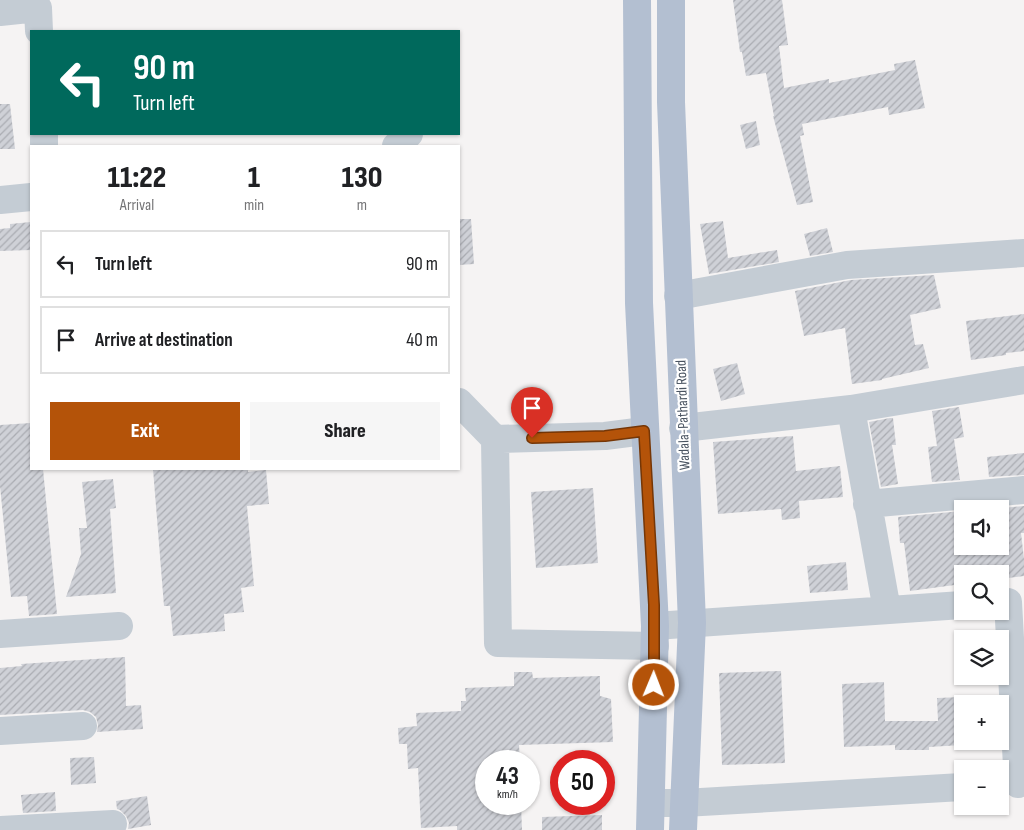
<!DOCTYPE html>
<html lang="en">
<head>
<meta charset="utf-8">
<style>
	:root { --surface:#fff; --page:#f6f6f6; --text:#202124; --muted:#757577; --line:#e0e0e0; --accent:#b45309 }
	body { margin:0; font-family:"Sofia Sans Condensed",sans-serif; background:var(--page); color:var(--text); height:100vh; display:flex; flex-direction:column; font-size:19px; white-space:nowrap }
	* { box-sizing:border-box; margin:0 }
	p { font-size:16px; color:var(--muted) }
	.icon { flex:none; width:28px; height:28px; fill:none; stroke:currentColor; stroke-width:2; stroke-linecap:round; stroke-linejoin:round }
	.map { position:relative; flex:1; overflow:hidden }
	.panel { position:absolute; left:30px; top:145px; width:430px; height:325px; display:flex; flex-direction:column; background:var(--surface); border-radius:0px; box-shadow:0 1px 4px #0004 }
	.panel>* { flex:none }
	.banner { position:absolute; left:30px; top:30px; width:430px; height:105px; border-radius:0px; box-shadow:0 1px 4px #0004; background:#00695c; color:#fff; overflow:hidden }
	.controls { position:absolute; left:954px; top:500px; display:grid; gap:10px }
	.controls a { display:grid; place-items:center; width:55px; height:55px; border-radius:0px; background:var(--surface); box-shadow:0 1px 4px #0004; font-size:25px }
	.speed { position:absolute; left:475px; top:750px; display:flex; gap:10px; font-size:25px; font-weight:700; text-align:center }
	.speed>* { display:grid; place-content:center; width:65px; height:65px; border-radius:50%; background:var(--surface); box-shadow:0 1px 4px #0004; line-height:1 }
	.speed small { font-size:12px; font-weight:400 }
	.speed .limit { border:8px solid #d22; background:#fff; color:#111 }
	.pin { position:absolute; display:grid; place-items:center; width:42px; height:42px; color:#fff; margin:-51px -21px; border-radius:50% 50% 50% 0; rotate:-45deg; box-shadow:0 0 5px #0007 }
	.pin .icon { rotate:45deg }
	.me { position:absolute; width:55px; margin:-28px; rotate:1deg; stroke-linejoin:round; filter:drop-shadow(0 0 4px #0008) }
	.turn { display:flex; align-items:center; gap:18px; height:105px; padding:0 20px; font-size:22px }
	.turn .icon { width:65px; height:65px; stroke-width:2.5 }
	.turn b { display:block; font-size:35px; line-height:42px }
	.eta { display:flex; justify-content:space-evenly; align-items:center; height:85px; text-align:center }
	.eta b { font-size:30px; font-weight:800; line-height:35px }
	.action { display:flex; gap:10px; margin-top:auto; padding:10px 20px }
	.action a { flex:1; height:58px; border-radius:0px; background:var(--accent); color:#fff; font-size:20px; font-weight:800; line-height:58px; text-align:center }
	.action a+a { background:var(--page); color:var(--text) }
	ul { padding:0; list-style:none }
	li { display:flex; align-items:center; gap:15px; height:68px; margin:0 10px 8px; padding:0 10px; border:2px solid var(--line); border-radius:0px }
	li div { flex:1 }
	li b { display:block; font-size:19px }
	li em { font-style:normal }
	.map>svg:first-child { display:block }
</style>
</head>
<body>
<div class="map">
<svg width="1024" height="830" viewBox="0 0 1024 830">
	<defs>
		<pattern id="building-hatch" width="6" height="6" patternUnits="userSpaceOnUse" patternTransform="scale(1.25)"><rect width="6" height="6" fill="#cfd1d7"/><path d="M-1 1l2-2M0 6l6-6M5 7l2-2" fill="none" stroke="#aaacb2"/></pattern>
	</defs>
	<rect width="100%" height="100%" fill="#f5f3f3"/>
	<path fill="url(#building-hatch)" d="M733 0H782L788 45 779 46 784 88 829 79V83L895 70 894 64 915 60 925 108 889 115 888 107 802 124 804 135 800 136 813 202 797 205 773 116H774L766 73 746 76 742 52H740Z
		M0 104H10L15 149H0Z
		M756 121 760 145 746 149 740 125Z
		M459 219H471L474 264 459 265Z
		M723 221 728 258 777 250 779 262 709 274 700 224Z
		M31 222V250L0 251V229L10 228V224Z
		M827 228 833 252 810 256 804 234Z
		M934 275 941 308 910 315 915 345 923 344 929 368 882 379V380L852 384 845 328 804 336 795 291 851 280Z
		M1024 314V351L1006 353V355L971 360 966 321Z
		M737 363 745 394 721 401 713 369Z
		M959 407 964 437 954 439 960 480 932 482 928 447 937 446 932 411Z
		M890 418H893L896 445H892L898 484 881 487 869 422Z
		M31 423V469H43L57 614 29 616 27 596 11 597 0 486V425Z
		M793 436 796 471 840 466 843 497 799 501 800 518 782 520 781 509 718 514 713 442Z
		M1024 453V475L989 477 987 457Z
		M153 469H248V472L266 470 269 504 247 506 254 586 241 588 244 612 224 614 225 631 173 636 170 606H164Z
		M113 479 116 508 110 509 116 593 66 597 81 554 79 528H87L82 482Z
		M593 488 598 563 536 568 531 492Z
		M1024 506V533H1021L1024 559V576L1000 579V574H962V584L910 591 904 543H900L898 517 962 511V550L968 549 969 552 1000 548V509H992Z
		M846 562 848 590 810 593 807 566Z
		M125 657 126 706 141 705 143 729 97 732 98 725 96 717 90 712 83 710 0 715V668L22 666 21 664Z
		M781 671 785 763 722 765 719 673Z
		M514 672H532L533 678 600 676V696L611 699 613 742 519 745 520 761H486V804H521L522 830H457V826L421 828 418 768 408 769 407 744H399L398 728 417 726 416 713 461 711V701H466L465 688 514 686Z
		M884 682 885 721H938L937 698 962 697V745L929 747V750H895V745L844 747 842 684Z
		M94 757 96 783 71 785 70 758Z
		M55 792 56 811 23 813 21 795Z
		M147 796 151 825 128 829 129 823 126 816 120 810 117 809 116 801Z
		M602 815V830H542V817Z"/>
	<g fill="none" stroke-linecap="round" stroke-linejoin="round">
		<path stroke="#c4ccd4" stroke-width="28" d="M0 12 38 8 39 31
			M44 134V146
			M396 146 409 134
			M0 200 31 197
			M678 296 847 265 1024 253
			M459 402 495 439 605 436 644 431
			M851 409 887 610
			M683 428 851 409 1024 380
			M495 439 498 643 655 646
			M867 504 1024 490
			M1008 602 1018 784
			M655 626 962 605
			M0 634 119 626
			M0 731 83 726
			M651 803H684L962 787
			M0 830 113 824"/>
		<path stroke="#b3bfd1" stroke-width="28" d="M637 0 639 303 655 626 650 830
			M671 0V102L692 623 683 830"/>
	</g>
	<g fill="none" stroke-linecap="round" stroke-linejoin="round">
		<defs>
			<path id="route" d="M532 438 605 436 644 431 654 605V685"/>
		</defs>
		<use href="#route" stroke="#753606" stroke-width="12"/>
		<use href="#route" stroke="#b45309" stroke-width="9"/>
	</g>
	<g text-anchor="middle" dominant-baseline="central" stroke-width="4.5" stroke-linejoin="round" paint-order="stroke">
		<g font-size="15" fill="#4a5461" stroke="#fff">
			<text transform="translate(683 415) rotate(-92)">Wadala-Pathardi Road</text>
		</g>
	</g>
</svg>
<div class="controls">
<a><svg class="icon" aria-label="sound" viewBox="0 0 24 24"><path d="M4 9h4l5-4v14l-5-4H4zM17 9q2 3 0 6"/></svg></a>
<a><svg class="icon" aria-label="search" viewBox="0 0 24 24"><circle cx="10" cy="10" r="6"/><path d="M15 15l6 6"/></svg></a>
<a><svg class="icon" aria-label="layers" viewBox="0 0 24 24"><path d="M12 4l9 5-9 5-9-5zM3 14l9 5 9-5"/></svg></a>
<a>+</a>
<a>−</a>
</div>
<div class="speed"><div>43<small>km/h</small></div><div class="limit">50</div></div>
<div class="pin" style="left:532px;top:438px;background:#d93025"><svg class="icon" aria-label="arrive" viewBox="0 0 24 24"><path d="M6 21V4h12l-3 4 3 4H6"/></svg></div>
<svg class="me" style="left:654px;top:685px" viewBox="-20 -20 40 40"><circle r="17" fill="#b45309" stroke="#fff" stroke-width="3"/><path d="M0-11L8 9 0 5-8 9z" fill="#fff"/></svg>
<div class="banner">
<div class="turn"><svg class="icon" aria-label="left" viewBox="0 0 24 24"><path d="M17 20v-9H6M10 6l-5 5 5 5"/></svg><div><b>90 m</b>Turn left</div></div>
</div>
<section class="panel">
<div class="eta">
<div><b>11:22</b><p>Arrival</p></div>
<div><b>1</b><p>min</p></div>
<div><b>130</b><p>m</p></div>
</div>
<ul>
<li><svg class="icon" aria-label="left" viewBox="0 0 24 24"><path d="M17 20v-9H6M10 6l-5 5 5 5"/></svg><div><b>Turn left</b></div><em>90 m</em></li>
<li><svg class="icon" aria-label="arrive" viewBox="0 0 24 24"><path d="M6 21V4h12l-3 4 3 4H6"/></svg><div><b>Arrive at destination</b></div><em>40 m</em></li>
</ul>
<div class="action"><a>Exit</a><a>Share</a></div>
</section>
</div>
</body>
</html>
